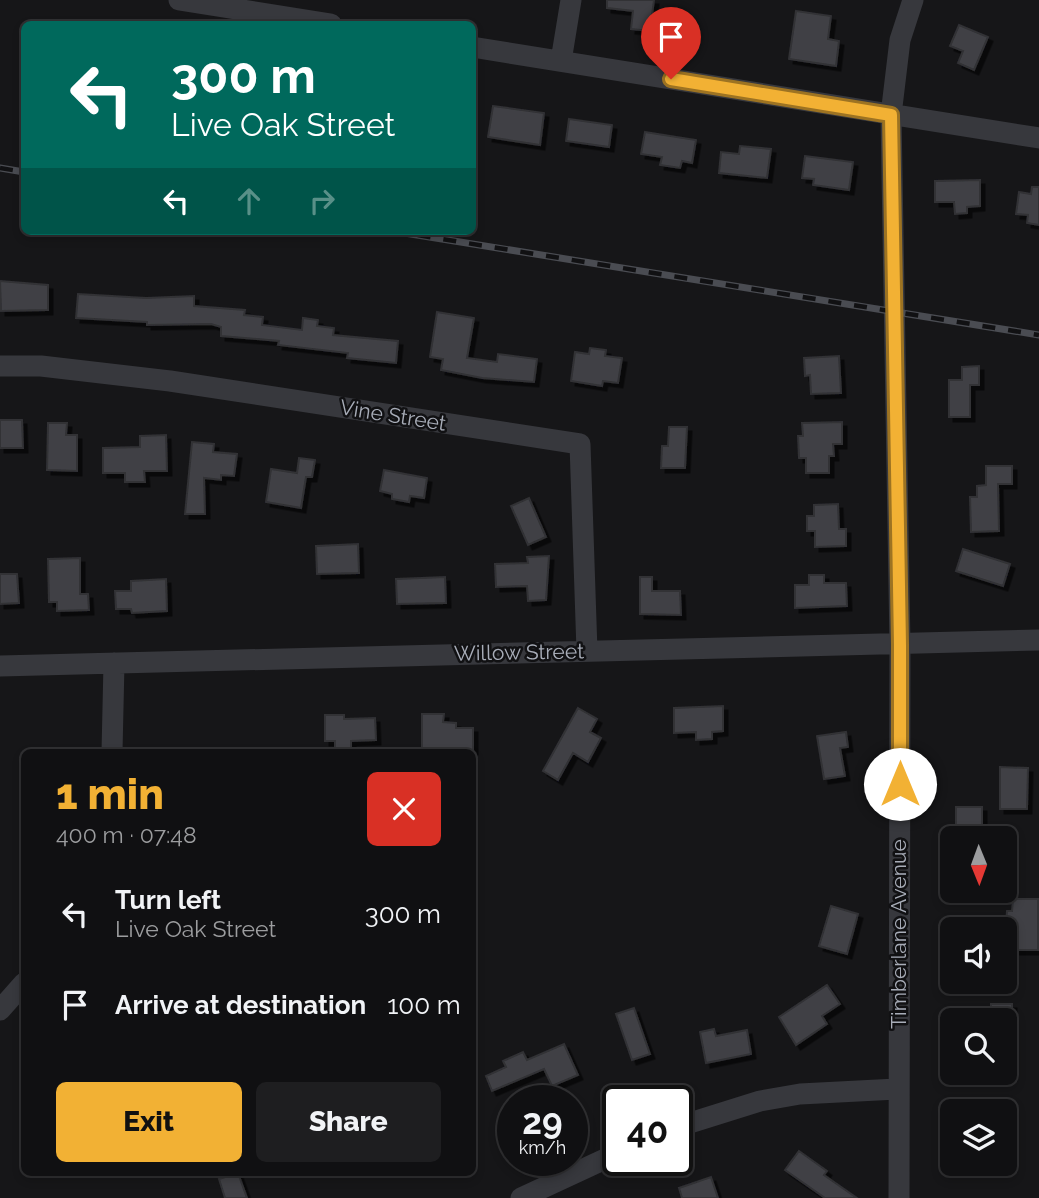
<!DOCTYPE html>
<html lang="en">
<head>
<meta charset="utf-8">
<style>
	:root { --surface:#101012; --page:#1e1e20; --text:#f1f3f6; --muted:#9c9d9f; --line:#303032; --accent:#f2b134 }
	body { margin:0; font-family:Raleway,sans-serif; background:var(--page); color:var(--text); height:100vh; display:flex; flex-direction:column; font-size:26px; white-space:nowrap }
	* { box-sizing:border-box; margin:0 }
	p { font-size:23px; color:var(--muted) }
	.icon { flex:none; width:38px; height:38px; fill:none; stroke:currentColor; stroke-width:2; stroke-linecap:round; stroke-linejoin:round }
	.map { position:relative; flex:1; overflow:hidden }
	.sheet { position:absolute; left:21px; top:749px; width:455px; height:427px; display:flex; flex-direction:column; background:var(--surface); border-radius:10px; box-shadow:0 4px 10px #0003,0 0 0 2px var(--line) }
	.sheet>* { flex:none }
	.guide { position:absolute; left:21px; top:21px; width:455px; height:214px; border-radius:10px; box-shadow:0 4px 10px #0003,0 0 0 2px var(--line); background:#00695c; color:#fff; overflow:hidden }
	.needle { width:46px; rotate:179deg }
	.buttons { position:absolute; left:940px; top:826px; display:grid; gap:14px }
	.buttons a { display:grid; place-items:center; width:77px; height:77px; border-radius:10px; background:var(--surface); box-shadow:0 4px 10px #0003,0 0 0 2px var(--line); font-size:35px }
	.speed { position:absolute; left:497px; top:1085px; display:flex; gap:14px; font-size:35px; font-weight:700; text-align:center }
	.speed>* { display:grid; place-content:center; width:91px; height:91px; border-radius:50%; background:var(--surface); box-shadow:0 4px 10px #0003,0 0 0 2px var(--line); line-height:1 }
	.speed small { font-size:18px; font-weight:400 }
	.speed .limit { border:4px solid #111; border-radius:10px; background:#fff; color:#111 }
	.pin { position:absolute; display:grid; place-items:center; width:60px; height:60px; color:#fff; margin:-72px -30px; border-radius:50% 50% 50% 0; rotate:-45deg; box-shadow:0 0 7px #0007 }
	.pin .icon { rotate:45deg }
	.me { position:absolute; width:77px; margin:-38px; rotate:0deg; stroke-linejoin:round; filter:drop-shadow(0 0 5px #0008) }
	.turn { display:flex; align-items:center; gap:24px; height:147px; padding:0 35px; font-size:32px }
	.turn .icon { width:91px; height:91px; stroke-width:2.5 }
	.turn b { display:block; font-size:49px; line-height:60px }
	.lanes { display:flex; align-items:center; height:66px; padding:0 35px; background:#0003; justify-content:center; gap:35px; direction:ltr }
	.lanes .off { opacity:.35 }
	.round { display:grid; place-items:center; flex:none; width:74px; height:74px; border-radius:10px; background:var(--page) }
	.head { display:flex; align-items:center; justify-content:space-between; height:119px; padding:0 35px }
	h1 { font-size:42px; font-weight:800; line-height:52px; color:var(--accent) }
	.button { display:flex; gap:14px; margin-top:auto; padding:14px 35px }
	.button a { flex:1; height:80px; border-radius:10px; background:var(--accent); color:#111; font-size:28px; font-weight:800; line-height:80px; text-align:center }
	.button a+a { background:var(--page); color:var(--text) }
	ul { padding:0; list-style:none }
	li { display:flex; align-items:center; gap:21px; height:91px; padding:0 35px }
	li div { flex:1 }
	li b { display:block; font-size:26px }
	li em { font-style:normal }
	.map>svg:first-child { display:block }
</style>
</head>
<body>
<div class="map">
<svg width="1039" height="1198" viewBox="0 0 1039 1198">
	<defs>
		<filter id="shadow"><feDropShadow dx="4.5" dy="4.5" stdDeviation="0" flood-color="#0009"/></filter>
	</defs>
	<rect width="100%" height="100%" fill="#161618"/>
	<path fill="#404145" stroke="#303034" stroke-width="2" filter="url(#shadow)" d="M607 0H654L650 31 631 29 633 11 607 8Z
		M796 11 831 16 828 39 839 41 836 66 789 59Z
		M959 25 988 37 974 70 958 63 963 51 950 46Z
		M493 106 544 113 540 145 488 137Z
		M569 119 612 125 609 147 566 141Z
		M645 132 696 140 692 163 682 161 680 168 660 165 662 157 641 154Z
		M740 146 771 149 767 178 719 173 721 152 739 154Z
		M805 156 853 162 849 190 813 185 814 179 802 178Z
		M980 180V206L967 207V213L955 214 954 202H935V181Z
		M1032 187H1039V225L1027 223 1028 215 1016 214 1019 192 1031 194Z
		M0 281 48 285V310L1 311Z
		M78 294 146 298 194 296V306L245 310 244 315 263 317 262 325 302 330 303 318 318 320 317 326 334 328 333 335 398 341 396 363 347 358 348 353 278 345 279 341 221 336V327L211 324 147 325V322L76 318Z
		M437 312 474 318 467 358 497 362 498 354 537 359 534 382 482 378 441 370 443 359 430 357Z
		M590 348 606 350 605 356 622 358 618 383 603 381 602 386 571 381 575 352 589 354Z
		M839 356 841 393 811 394 810 375 805 376 804 358Z
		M979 366V385H970V417H949V380H962V367Z
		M0 420H22L23 448H0Z
		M842 422V444H833L834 456H829V473H806V458H799L798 436H803L802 423Z
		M48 423H67L66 435H77V471L47 470Z
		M669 427H687L685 468H661L662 446H668Z
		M166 435 167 471H144L145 482H125V473H103V448L140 447V436Z
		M192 442 214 444 213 452 237 454 234 476 221 475V480L204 478 205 514H185Z
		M299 458 315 460 312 477H306L301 508 266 502 271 469 297 473Z
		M986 466H1012V484H998L999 531 971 532 970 497H977V486L986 485Z
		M384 470 427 478 424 498 410 496 409 502 392 499V494L380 491Z
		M529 498 546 537 528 545 511 506Z
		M838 504 839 529H846V546L815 547V531H807V516H814V505Z
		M358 544 359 573 317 574 316 546Z
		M963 549 1010 564 1003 586 956 571Z
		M549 556 546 600 528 601 527 586 496 587 495 564 528 563 527 557Z
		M80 558V594H88L89 610 57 611V602H49L48 559Z
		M0 574H17L19 603 0 604Z
		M809 575H824V583H846L847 606 795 608V585H809Z
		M445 577 446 603 397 604 396 579Z
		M640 577H652V591H680L681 615 640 614Z
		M166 579 167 611 132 613 131 609H116L115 591H131V581Z
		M723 706V731L712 732V739L696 740V732L674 733V708Z
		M578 708 597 719 590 732 601 738 588 762 573 753 558 780 543 771Z
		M422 714H444L443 722 456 723V728H473V750L422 752Z
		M325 715H344V719L375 718 376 740 351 741V752H335V741H325Z
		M846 732 848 747 840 748 845 776 824 779 817 736Z
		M1000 767 1028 768 1027 809H1000Z
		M956 807H982V838H956Z
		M1013 899H1038V950H1004L1007 911H1012Z
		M831 906 858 914 847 954 819 946Z
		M827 985 840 1004 822 1016 827 1024 796 1045 779 1017Z
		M991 1004H1012V1020H991Z
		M634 1008 650 1054 632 1060 616 1014Z
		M714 1029 716 1036 747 1030 751 1054 706 1063 700 1032Z
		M564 1044 578 1075 552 1086 544 1069 492 1091 486 1076 506 1067 503 1061 523 1052 527 1060Z
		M799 1151 827 1171 824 1175 857 1198H825L785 1170Z
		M238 1173 247 1198H225L219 1179Z
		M711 1177 718 1198H682L679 1188Z"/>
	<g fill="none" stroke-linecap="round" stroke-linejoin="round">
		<path stroke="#37383d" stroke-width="21" d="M179 0 331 24
			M472 47 1039 138
			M561 61 571 0
			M0 366H41L170 381 580 444 587 651
			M0 666 1039 640
			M112 752 114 663
			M0 1010 24 983
			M677 1127 760 1101 800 1094 897 1089
			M521 1198 618 1153
			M899 1198 900 645 891 115 900 40 913 0"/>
		<defs>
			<path id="rail" d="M0 168 24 172
				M392 231 1039 335"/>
		</defs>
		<use href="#rail" stroke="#4a4c52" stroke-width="7"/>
		<use href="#rail" stroke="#111113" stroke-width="4.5" stroke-dasharray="13" stroke-linecap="butt"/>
	</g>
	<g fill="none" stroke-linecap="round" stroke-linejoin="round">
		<defs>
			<path id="route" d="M671 79 891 115 900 645V784"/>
		</defs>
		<use href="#route" stroke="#9d7322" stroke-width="18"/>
		<use href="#route" stroke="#f2b134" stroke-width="12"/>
	</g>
	<g text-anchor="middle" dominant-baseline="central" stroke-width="5" stroke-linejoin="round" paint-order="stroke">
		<g font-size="21" fill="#a8adb8" stroke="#111113">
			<text transform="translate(393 415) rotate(9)">Vine Street</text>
			<text transform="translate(519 652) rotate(-1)">Willow Street</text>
			<text transform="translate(898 934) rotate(-90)">Timberlane Avenue</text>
		</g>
	</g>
</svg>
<div class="buttons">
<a><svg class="needle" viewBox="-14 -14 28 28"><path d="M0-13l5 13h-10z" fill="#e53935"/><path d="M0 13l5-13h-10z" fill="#9c9d9f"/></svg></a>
<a><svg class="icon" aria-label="sound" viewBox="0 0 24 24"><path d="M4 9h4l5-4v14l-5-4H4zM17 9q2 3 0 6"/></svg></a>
<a><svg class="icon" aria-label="search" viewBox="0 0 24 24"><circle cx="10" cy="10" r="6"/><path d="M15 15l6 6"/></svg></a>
<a><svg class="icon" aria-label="layers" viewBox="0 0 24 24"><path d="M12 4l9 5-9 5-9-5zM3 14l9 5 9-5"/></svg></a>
</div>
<div class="speed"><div>29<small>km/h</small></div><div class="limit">40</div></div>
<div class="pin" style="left:671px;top:79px;background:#d93025"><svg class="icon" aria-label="arrive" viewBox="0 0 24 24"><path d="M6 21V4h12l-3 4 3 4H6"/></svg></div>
<svg class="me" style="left:900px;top:784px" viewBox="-20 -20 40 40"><circle r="19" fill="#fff"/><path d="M0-13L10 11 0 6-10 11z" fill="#f2b134"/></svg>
<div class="guide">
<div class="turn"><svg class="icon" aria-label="left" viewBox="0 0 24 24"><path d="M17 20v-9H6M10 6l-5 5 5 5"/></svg><div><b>300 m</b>Live Oak Street</div></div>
<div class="lanes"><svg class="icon" aria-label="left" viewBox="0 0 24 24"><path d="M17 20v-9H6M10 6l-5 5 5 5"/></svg><svg class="icon off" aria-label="ahead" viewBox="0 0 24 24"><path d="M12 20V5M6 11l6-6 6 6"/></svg><svg class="icon off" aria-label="right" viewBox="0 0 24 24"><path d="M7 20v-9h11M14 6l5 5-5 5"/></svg></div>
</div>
<section class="sheet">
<div class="head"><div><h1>1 min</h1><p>400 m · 07:48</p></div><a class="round" style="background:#d93025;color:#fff"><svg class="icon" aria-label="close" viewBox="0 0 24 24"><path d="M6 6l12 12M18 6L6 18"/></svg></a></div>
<ul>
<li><svg class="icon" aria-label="left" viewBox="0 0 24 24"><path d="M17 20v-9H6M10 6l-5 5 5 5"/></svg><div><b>Turn left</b><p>Live Oak Street</p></div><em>300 m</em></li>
<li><svg class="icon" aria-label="arrive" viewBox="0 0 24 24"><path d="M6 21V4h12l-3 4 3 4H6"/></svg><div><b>Arrive at destination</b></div><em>100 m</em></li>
</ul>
<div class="button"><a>Exit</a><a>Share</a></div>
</section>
</div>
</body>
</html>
